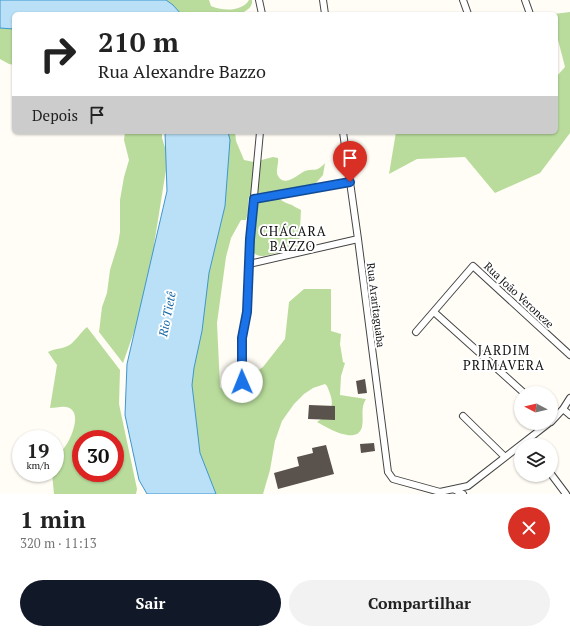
<!DOCTYPE html>
<html lang="pt">
<head>
<meta charset="utf-8">
<style>
	:root { --surface:#fff; --page:#f2f2f2; --text:#222; --muted:#767676; --accent:#111827 }
	body { margin:0; font-family:"PT Serif",serif; background:var(--page); color:var(--text); height:100vh; display:flex; flex-direction:column; font-size:15px; white-space:nowrap }
	* { box-sizing:border-box; margin:0 }
	p { font-size:13px; color:var(--muted) }
	.icon { flex:none; width:22px; height:22px; fill:none; stroke:currentColor; stroke-width:2; stroke-linecap:round; stroke-linejoin:round }
	.map { position:relative; height:494px; overflow:hidden }
	.details { display:flex; flex-direction:column; background:var(--surface); flex:1 }
	.details>* { flex:none }
	.banner { position:absolute; left:12px; top:12px; width:546px; height:122px; border-radius:6px; box-shadow:0 1px 3px #0004; background:#fff; color:var(--text); overflow:hidden }
	.needle { width:26px; rotate:277deg }
	.buttons { position:absolute; left:514px; top:386px; display:grid; gap:8px }
	.buttons a { display:grid; place-items:center; width:44px; height:44px; border-radius:50%; background:var(--surface); box-shadow:0 1px 3px #0004; font-size:20px }
	.speed { position:absolute; left:12px; top:430px; display:flex; gap:8px; font-size:20px; font-weight:700; text-align:center }
	.speed>* { display:grid; place-content:center; width:52px; height:52px; border-radius:50%; background:var(--surface); box-shadow:0 1px 3px #0004; line-height:1 }
	.speed small { font-size:10px; font-weight:400 }
	.speed .limit { border:6px solid #d22; background:#fff; color:#111 }
	.pin { position:absolute; display:grid; place-items:center; width:34px; height:34px; color:#fff; margin:-41px -17px; border-radius:50% 50% 50% 0; rotate:-45deg; box-shadow:0 0 4px #0007 }
	.pin .icon { rotate:45deg }
	.me { position:absolute; width:44px; margin:-22px; rotate:359deg; stroke-linejoin:round; filter:drop-shadow(0 0 3px #0008) }
	.turn { display:flex; align-items:center; gap:14px; height:84px; padding:0 20px; font-size:18px }
	.turn .icon { width:52px; height:52px; stroke-width:2.5 }
	.turn b { display:block; font-size:28px; line-height:34px }
	.then { display:flex; align-items:center; height:38px; padding:0 20px; background:#0003; gap:8px; font-size:15px }
	.round { display:grid; place-items:center; flex:none; width:42px; height:42px; border-radius:21px; background:var(--page) }
	.overview { display:flex; align-items:center; justify-content:space-between; height:68px; padding:0 20px }
	h1 { font-size:24px; font-weight:800; line-height:30px }
	.action { display:flex; gap:8px; margin-top:auto; padding:8px 20px }
	.action a { flex:1; height:46px; border-radius:24px; background:var(--accent); color:#fff; font-size:16px; font-weight:800; line-height:46px; text-align:center }
	.action a+a { background:var(--page); color:var(--text) }
	.map>svg:first-child { display:block }
</style>
</head>
<body>
<div class="map">
<svg width="570" height="494" viewBox="0 0 570 494">
	<rect width="100%" height="100%" fill="#fffdf5"/>
	<path fill="#b9dc9c" fill-rule="evenodd" d="M146 0H209L211 6C222 11 242 12 249 0H252C253 8 246 10 241 14H156Z
		M570 12V133L540 173 495 193 465 157 417 159 389 174 396 132H556V77L565 67 556 32V14H554Z
		M0 25 14 26V65L9 64 0 59Z
		M125 132H162V138L168 157 154 245 155 252 141 312 123 363 99 332 102 307 107 293 110 270 118 244 120 232V200L124 177 129 160 124 140Z
		M211 132H235L236 141 244 160 254 162 273 157 278 158C279 164 275 171 278 176 285 188 298 174 305 171 314 168 316 173 325 163L323 175 315 184 285 190C273 197 281 201 289 204 293 205 296 208 301 210L299 248 264 256C234 257 267 211 252 196L249 197C247 204 249 212 246 220H241L231 238 226 257 217 323 220 387C226 393 230 399 239 398L254 373 263 367 285 339 289 302 304 289H331V331L341 334 340 344 343 362 345 363 341 376 340 395 366 399C360 408 364 417 362 427 357 446 326 427 317 422 334 411 335 404 327 386L325 384 313 388 304 394 294 404 282 421 275 441 270 470 263 494H207L199 478 188 345Z
		M87 327 120 370 119 404 137 489 136 494H54L52 473H55V457C58 454 62 452 64 448 71 440 84 410 66 407 61 406 55 408 50 408L57 365 48 352C55 348 65 349 71 344 76 340 81 332 87 327ZM81 439H115V473H81Z"/>
	<path fill="#b9e0f7" stroke="#3f96cf" d="M0 0H166L173 5 181 14H14V29L0 28Z
		M165 132H228L230 140 225 206 209 273 202 331 194 368 192 385 200 453 216 494H147L139 480 125 415 127 364 167 191Z"/>
	<path fill="#5a524d" d="M365 379 367 393 358 394 356 381Z
		M309 405 335 406V420L308 419Z
		M374 443 375 451 361 453 360 444Z
		M326 445 334 474 278 489 274 473 299 466 297 457 313 453 312 448Z"/>
	<g fill="none" stroke-linecap="round" stroke-linejoin="round">
		<defs>
			<path id="minor" d="M259 0 262 14
				M323 0 325 14
				M463 0 468 14
				M525 0 530 14
				M343 132 358 239 388 472 393 479 440 492 468 486 549 423
				M254 199 350 182
				M249 264 358 239
				M434 312 524 393
				M416 332 473 266 570 355
				M242 382V338L247 312 250 239 260 132
				M563 409 570 415
				M463 416 505 457
				M551 422 563 409 570 398
				M551 474 566 494
				M455 490 463 494"/>
		</defs>
		<use href="#minor" stroke="#444" stroke-width="8"/>
		<use href="#minor" stroke="#fff" stroke-width="6"/>
	</g>
	<g fill="none" stroke-linecap="round" stroke-linejoin="round">
		<defs>
			<path id="route" d="M242 382V338L247 312 250 239 254 199 350 182"/>
		</defs>
		<use href="#route" stroke="#114b97" stroke-width="10"/>
		<use href="#route" stroke="#1a73e8" stroke-width="7"/>
	</g>
	<g text-anchor="middle" dominant-baseline="central" stroke-width="4" stroke-linejoin="round" paint-order="stroke">
		<g font-size="11" fill="#111" stroke="#fff">
			<text transform="translate(519 295) rotate(43)">Rua João Veroneze</text>
			<text transform="translate(376 305) rotate(83)">Rua Araritaguaba</text>
		</g>
		<g font-size="12" font-style="italic" fill="#1768a6" stroke="#fff">
			<text transform="translate(167 314) rotate(-79)">Rio Tietê</text>
		</g>
		<g font-size="13" letter-spacing="1" fill="#111" stroke="#fff">
			<text x="293" y="231">CHÁCARA<tspan x="293" dy="15">BAZZO</tspan></text>
			<text x="504" y="350">JARDIM<tspan x="504" dy="15">PRIMAVERA</tspan></text>
		</g>
	</g>
</svg>
<div class="buttons">
<a><svg class="needle" viewBox="-14 -14 28 28"><path d="M0-13l5 13h-10z" fill="#e53935"/><path d="M0 13l5-13h-10z" fill="#767676"/></svg></a>
<a><svg class="icon" aria-label="layers" viewBox="0 0 24 24"><path d="M12 4l9 5-9 5-9-5zM3 14l9 5 9-5"/></svg></a>
</div>
<div class="speed"><div>19<small>km/h</small></div><div class="limit">30</div></div>
<div class="pin" style="left:350px;top:182px;background:#d93025"><svg class="icon" aria-label="arrive" viewBox="0 0 24 24"><path d="M6 21V4h12l-3 4 3 4H6"/></svg></div>
<svg class="me" style="left:242px;top:382px" viewBox="-20 -20 40 40"><circle r="19" fill="#fff"/><path d="M0-13L10 11 0 6-10 11z" fill="#1a73e8"/></svg>
<div class="banner">
<div class="turn"><svg class="icon" aria-label="right" viewBox="0 0 24 24"><path d="M7 20v-9h11M14 6l5 5-5 5"/></svg><div><b>210 m</b>Rua Alexandre Bazzo</div></div>
<div class="then">Depois<svg class="icon" aria-label="arrive" viewBox="0 0 24 24"><path d="M6 21V4h12l-3 4 3 4H6"/></svg></div>
</div>
</div>
<section class="details">
<div class="overview"><div><h1>1 min</h1><p>320 m · 11:13</p></div><a class="round" style="background:#d93025;color:#fff"><svg class="icon" aria-label="close" viewBox="0 0 24 24"><path d="M6 6l12 12M18 6L6 18"/></svg></a></div>
<div class="action"><a>Sair</a><a>Compartilhar</a></div>
</section>
</body>
</html>
